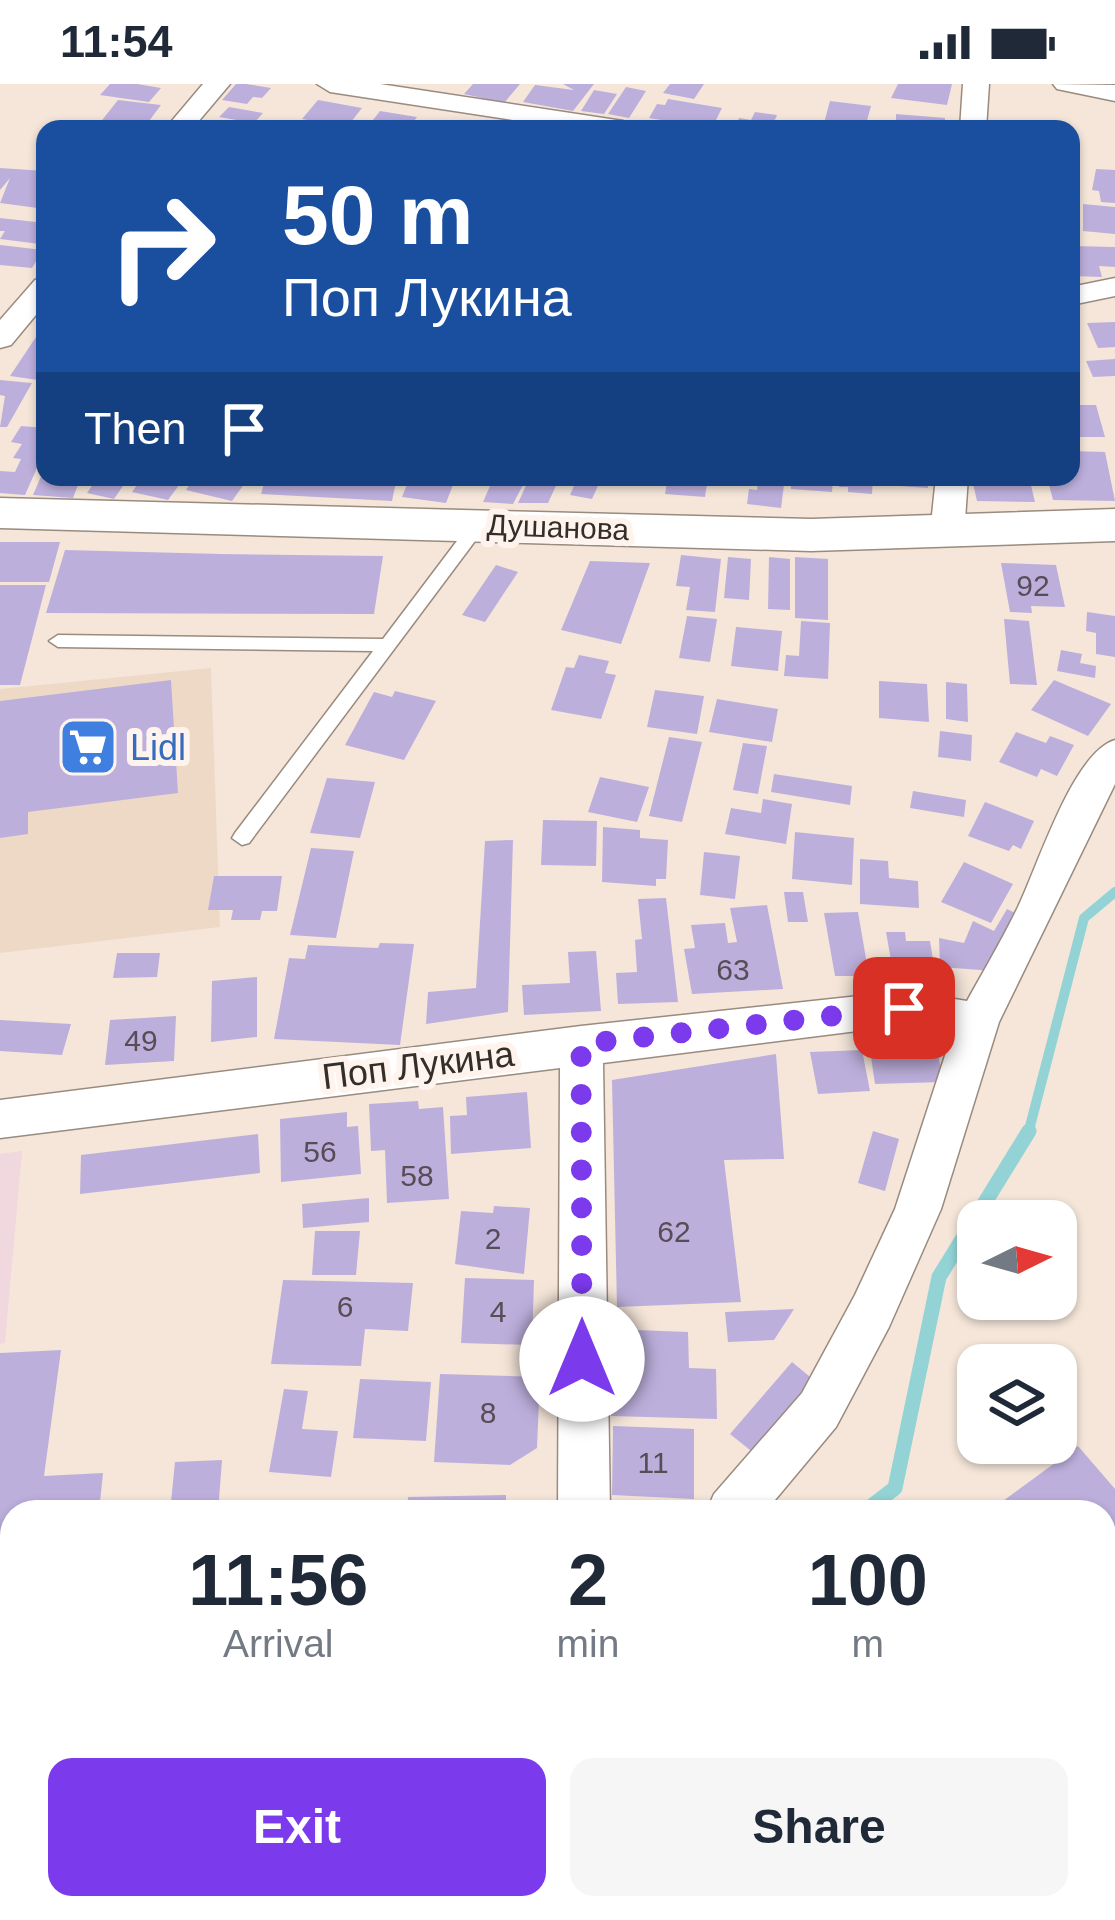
<!DOCTYPE html>
<html lang="en">
<head>
<meta charset="utf-8">
<style>
	:root { --surface:#fff; --page:#f6f6f7; --text:#1f2937; --muted:#747a83; --accent:#7c3aed }
	body { margin:0; font-family:Helvetica,sans-serif; background:var(--page); color:var(--text); height:100vh; display:flex; flex-direction:column; font-size:45px; white-space:nowrap }
	* { box-sizing:border-box; margin:0 }
	p { font-size:39px; color:var(--muted) }
	.icon { flex:none; width:66px; height:66px; fill:none; stroke:currentColor; stroke-width:2; stroke-linecap:round; stroke-linejoin:round }
	.map { position:relative; flex:1; overflow:hidden }
	.panel { position:absolute; left:0px; top:1416px; width:1116px; height:420px; display:flex; flex-direction:column; background:var(--surface); border-radius:36px 36px 0 0; box-shadow:0 3px 9px #0004 }
	.panel>* { flex:none }
	.guide { position:absolute; left:36px; top:36px; width:1044px; height:366px; border-radius:24px; box-shadow:0 3px 9px #0004; background:#1a4fa0; color:#fff; overflow:hidden }
	.needle { width:78px; rotate:85deg }
	.controls { position:absolute; left:957px; top:1116px; display:grid; gap:24px }
	.controls a { display:grid; place-items:center; width:120px; height:120px; border-radius:24px; background:var(--surface); box-shadow:0 3px 9px #0004; font-size:60px }
	.pin { position:absolute; display:grid; place-items:center; width:102px; height:102px; color:#fff; margin:-51px; border-radius:24px; box-shadow:0 6px 18px #0006 }
	.me { position:absolute; width:132px; margin:-66px; rotate:0deg; stroke-linejoin:round; filter:drop-shadow(0 0 9px #0008) }
	.turn { display:flex; align-items:center; gap:42px; height:252px; padding:0 48px; font-size:54px }
	.turn .icon { width:156px; height:156px; stroke-width:2.5 }
	.turn b { display:block; font-size:84px; line-height:102px }
	.then { display:flex; align-items:center; height:114px; padding:0 48px; background:#0003; gap:24px; font-size:45px }
	.eta { display:flex; justify-content:space-evenly; align-items:center; height:204px; text-align:center }
	.eta b { font-size:72px; font-weight:800; line-height:84px }
	.cta { display:flex; gap:24px; margin-top:auto; padding:24px 48px }
	.cta a { flex:1; height:138px; border-radius:24px; background:var(--accent); color:#fff; font-size:48px; font-weight:800; line-height:138px; text-align:center }
	.cta a+a { background:var(--page); color:var(--text) }
	.status { display:flex; justify-content:space-between; align-items:center; height:84px; padding:0 60px; background:var(--surface); direction:ltr }
	.status svg { height:33px; fill:currentColor }
	.map>svg:first-child { display:block }
</style>
</head>
<body>
<div class="status"><b>11:54</b><svg viewBox="0 0 49 12"><path d="M0 12V9h3v3zM5 12V6h3v6zM10 12V3h3v9zM15 12V0h3v12zM26 1h20v11H26zM47 4h2v5h-2z"/></svg></div>
<div class="map">
<svg width="1115" height="1836" viewBox="0 0 1115 1836">
	<rect width="100%" height="100%" fill="#f5e6d9"/>
	<path fill="#eed9c7" d="M211 584 220 843 0 869V605Z"/>
	<path fill="#f1d7de" d="M22 1067 5 1259 0 1260V1070Z"/>
	<g fill="none" stroke-linecap="round" stroke-linejoin="round">
		<path stroke="#93d3d5" stroke-width="10" d="M1028 1050 1084 834 1115 808"/>
		<path stroke="#93d3d5" stroke-width="15" d="M864 1428 895 1404 939 1193 1029 1047
			M615 1836 616 1824"/>
	</g>
	<path fill="#bdafdc" d="M110 0H137L161 4 149 18 100 11Z
		M236 0H246L271 4 262 14 253 13 247 20 222 16Z
		M473 0H520L504 19 464 10Z
		M563 0H594L573 27 523 18 535 1 574 6Z
		M670 0H704L694 15 663 9Z
		M898 0H952L947 21 891 14Z
		M626 3 646 7 629 34 608 30Z
		M594 6 617 10 604 30 581 27Z
		M668 15 722 24 712 44 649 34 657 20 665 21Z
		M118 16 161 21 143 45H95Z
		M318 16 362 24 347 43 302 35Z
		M830 17 871 22 865 44 824 39Z
		M229 23 263 29 254 39 219 33Z
		M380 27 417 33 408 45H366Z
		M755 28 777 31 771 45H734L739 34 751 36Z
		M896 30 945 34V45L896 42Z
		M0 84 45 87V125L0 119 10 94 0 106Z
		M1096 85 1115 86V119L1101 118 1099 107 1092 106Z
		M1083 120 1115 123V150L1083 147Z
		M0 134 45 139V152L40 160 0 155 5 147H0Z
		M0 161 43 166 32 184 0 181Z
		M1071 162 1115 163V183L1099 182 1102 193 1071 192Z
		M1115 238V263L1098 264 1087 239Z
		M38 250 45 251V297L10 292Z
		M1115 275V292L1093 293 1086 277Z
		M0 296 32 299 7 343H0L5 312 0 311Z
		M1071 321H1096L1105 353H1071Z
		M21 342 45 344V378L40 377 25 411 0 409V387L15 388 21 375 13 374 22 360 11 358Z
		M1071 367 1105 368 1115 417 1053 416 1047 393H1071Z
		M45 383V393H81L73 414 33 411Z
		M98 393H129L114 415 87 409Z
		M143 393 159 394 185 393 168 416 132 408Z
		M195 393H249L232 417 186 406Z
		M266 393H397L392 417 261 410Z
		M410 393H456L446 419 402 413Z
		M494 393H527L513 420 483 418Z
		M530 393H560L548 419H518Z
		M578 393H602L592 415 570 411Z
		M668 393H708L705 413 665 410Z
		M759 393H785L781 424 747 420 749 405 757 406Z
		M791 393H833L832 408 791 405Z
		M840 393H873L872 410 848 408V403H839Z
		M886 393H927L928 404 886 401Z
		M1029 393 1035 418 977 417 972 395Z
		M0 458H60L49 498H0Z
		M65 466 221 470 383 472 374 530 46 529Z
		M681 471 721 475 715 528 686 526 690 503 676 502Z
		M728 473 751 475 749 516 724 514Z
		M769 473 790 475V526L768 525Z
		M795 473 828 475V536L795 534Z
		M590 477 650 479 621 560 561 546Z
		M1001 479 1056 481 1065 523 1031 522 1032 529 1010 528Z
		M496 481 518 488 485 538 462 531Z
		M0 501H46L20 601H0Z
		M1087 528 1115 532V573L1096 570V549L1086 547Z
		M687 532 717 535 710 578 679 574Z
		M1004 535 1029 537 1037 601 1010 600Z
		M801 537 830 539 828 595 784 592 786 571 799 572Z
		M736 543 782 547 778 587 731 582Z
		M1061 566 1082 570 1080 579 1096 582 1095 594 1057 587Z
		M579 571 609 577 605 589 616 591 601 635 551 626 566 583 574 584Z
		M171 596 178 709 28 728V750L0 754V617Z
		M1054 596 1111 620 1088 652 1031 626Z
		M879 597 927 600 929 638 879 634Z
		M946 598 967 600 968 638 946 635Z
		M655 606 704 612 697 650 647 643Z
		M395 607 436 617 404 676 345 661 374 608 392 613Z
		M717 615 778 625 772 658 709 648Z
		M940 647 972 651 971 677 938 673Z
		M1016 648 1046 659 1050 652 1074 661 1057 692 1041 685 1037 693 999 678Z
		M669 653 702 658 682 738 649 732Z
		M743 659 767 662 758 710 733 706Z
		M774 690 852 702 850 721 771 708Z
		M600 693 649 703 637 738 588 728Z
		M327 694 375 698 360 754 310 749Z
		M913 707 966 716 964 733 910 724Z
		M763 715 792 720 786 760 725 750 731 724 761 729Z
		M985 718 1034 737 1021 765 1013 761 1009 767 968 752Z
		M543 736 597 737 596 782 541 781Z
		M603 743 640 746V754L668 756 666 795H656V802L602 798Z
		M795 748 854 754 852 801 792 795Z
		M513 756 508 928 426 940 428 908 476 904 485 757Z
		M311 764 354 767 336 854 290 851Z
		M704 768 740 772 735 815 700 811Z
		M860 775 888 777 889 794 918 797 919 824 860 820Z
		M964 778 1013 800 991 839 941 818Z
		M214 792H282L277 827H262L260 836H231L233 826H208Z
		M784 808H803L808 838H788Z
		M666 814 678 918 618 920 616 889 637 888 635 856 642 855 638 815Z
		M767 821 783 905 692 910 684 865 695 864 691 841 725 839 728 859 737 858 730 824Z
		M1007 825 1022 832 994 887 940 883 939 854 964 859 973 837 994 847Z
		M858 828 869 892H835L824 829Z
		M886 848H905L906 857H930L934 882H892Z
		M380 859 414 860 400 961 274 955 289 874 305 875 308 861 378 864Z
		M596 867 601 927 524 931 522 901 570 899 568 868Z
		M117 869H160L157 893 113 894Z
		M257 893V953L211 958 212 897Z
		M176 932 174 977 105 981 110 936Z
		M0 936 71 940 62 971 0 967Z
		M936 958 943 998 875 1000 869 959Z
		M862 966 870 1007 818 1010 810 968Z
		M776 970 784 1075 724 1076 741 1218 617 1223 612 996Z
		M527 1008 531 1064 451 1070 450 1032 467 1031 466 1013Z
		M418 1017 419 1025 443 1023 449 1115 387 1119 385 1066 371 1067 369 1020Z
		M347 1028V1043L358 1042 361 1090 281 1098 280 1035Z
		M873 1047 899 1055 885 1107 858 1099Z
		M258 1050 260 1089 80 1110 81 1071Z
		M369 1114V1138L303 1144 302 1120Z
		M494 1122 530 1124 524 1190 455 1180 461 1127 493 1129Z
		M315 1147H360L356 1191H312Z
		M465 1194 534 1196 532 1261 461 1259Z
		M283 1196 413 1199 408 1247 365 1245 361 1282 271 1280Z
		M794 1225 774 1256 728 1258 725 1228Z
		M636 1246 688 1248 689 1284 716 1285 717 1335 611 1332 612 1260 636 1261Z
		M61 1266 44 1392 103 1389 99 1428H12V1591H0V1269Z
		M792 1278 815 1297 755 1370 730 1350Z
		M440 1290 540 1293 537 1364 510 1381 434 1378Z
		M360 1295 431 1298 426 1357 353 1354Z
		M284 1305 308 1307 302 1345 338 1347 331 1393 269 1388Z
		M613 1342 694 1345V1415L612 1411Z
		M1078 1362 1115 1405V1517L1104 1525V1428H988Z
		M222 1376 218 1428H170L175 1378Z
		M506 1411V1428H407L408 1413Z
		M312 1824H394L467 1836H310Z"/>
	<g fill="none" stroke-linecap="round" stroke-linejoin="round">
		<defs>
			<path id="lane" d="M478 436 486 441 484 445 249 759 242 761 232 754 235 749 373 567 58 563 49 557 58 551 383 555 472 437Z
				M1104 1638 1115 1645V1720L1104 1713Z"/>
			<path id="street" d="M203 0H230L192 45H165Z
				M317 0H380L623 37 636 45H572L330 8Z
				M963 0H989L986 45H960Z
				M1053 0 1115 1V17L1057 5Z
				M45 193V220L11 261 0 264V236L35 196Z
				M1115 194V212L1071 221V203Z
				M936 393H968L964 450 959 458H935L930 450Z
				M1115 656V700L999 938 941 1125 889 1243 836 1343 765 1428H706L714 1410 802 1309 855 1211 895 1125 953 947 905 941 603 979 610 1428H558L560 984 0 1054V1016L581 942 905 907 967 917C984 886 1002 856 1017 825 1037 785 1072 669 1115 656Z
				M550 1824H608L606 1836H548Z"/>
			<path id="secondary" d="M0 414 811 435 1115 425V457L811 467 0 444Z"/>
		</defs>
		<use href="#lane" stroke="#998b7f" stroke-width="3"/>
		<use href="#street" stroke="#998b7f" stroke-width="3"/>
		<use href="#secondary" stroke="#998b7f" stroke-width="3"/>
		<use href="#lane" fill="#fff" fill-rule="evenodd"/>
		<use href="#street" fill="#fff" fill-rule="evenodd"/>
		<use href="#secondary" fill="#fff" fill-rule="evenodd"/>
	</g>
	<g fill="none" stroke-linecap="round" stroke-linejoin="round">
		<path stroke="#7c3aed" stroke-width="21" stroke-dasharray="0 37.8" d="M582 1275 581 960 904 924"/>
	</g>
	<defs>
		<symbol id="supermarket-square" viewBox="-11 -11 22 22"><rect x="-9" y="-9" width="18" height="18" rx="4" fill="#3f7fe0" stroke="#fef4ed"/><path d="M-6-5.5h2.5l.6 2H6L4.5 2H-2.5L-4.4-4H-6ZM-1.5 3.2a1.3 1.3 0 1 0 .1 0ZM3 3.2a1.3 1.3 0 1 0 .1 0Z" fill="#fff"/></symbol>
	</defs>
	<g fill-rule="evenodd">
		<use href="#supermarket-square" x="55" y="630" width="66" height="66"/>
	</g>
	<g text-anchor="middle" dominant-baseline="central" stroke-width="12" stroke-linejoin="round" paint-order="stroke">
		<g font-size="30" fill="#342e29" stroke="#fef4ed">
			<text transform="translate(558 443) rotate(2)">Душанова</text>
		</g>
		<g font-size="30" fill="#564e56">
			<text x="1033" y="501">92</text>
			<text x="733" y="885">63</text>
			<text x="141" y="956">49</text>
			<text x="320" y="1067">56</text>
			<text x="417" y="1091">58</text>
			<text x="674" y="1147">62</text>
			<text x="493" y="1154">2</text>
			<text x="345" y="1222">6</text>
			<text x="498" y="1227">4</text>
			<text x="488" y="1328">8</text>
			<text x="653" y="1378">11</text>
		</g>
		<g font-size="36" fill="#366cbe" stroke="#fef4ed" text-anchor="start">
			<text x="130" y="663">Lidl</text>
		</g>
		<g font-size="36" fill="#342e29" stroke="#fef4ed">
			<text transform="translate(418 981) rotate(-7)">Поп Лукина</text>
		</g>
	</g>
</svg>
<div class="controls">
<a><svg class="needle" viewBox="-14 -14 28 28"><path d="M0-13l5 13h-10z" fill="#e53935"/><path d="M0 13l5-13h-10z" fill="#747a83"/></svg></a>
<a><svg class="icon" aria-label="layers" viewBox="0 0 24 24"><path d="M12 4l9 5-9 5-9-5zM3 14l9 5 9-5"/></svg></a>
</div>
<div class="pin" style="left:904px;top:924px;background:#d93025"><svg class="icon" aria-label="arrive" viewBox="0 0 24 24"><path d="M6 21V4h12l-3 4 3 4H6"/></svg></div>
<svg class="me" style="left:582px;top:1275px" viewBox="-20 -20 40 40"><circle r="19" fill="#fff"/><path d="M0-13L10 11 0 6-10 11z" fill="#7c3aed"/></svg>
<div class="guide">
<div class="turn"><svg class="icon" aria-label="right" viewBox="0 0 24 24"><path d="M7 20v-9h11M14 6l5 5-5 5"/></svg><div><b>50 m</b>Поп Лукина</div></div>
<div class="then">Then<svg class="icon" aria-label="arrive" viewBox="0 0 24 24"><path d="M6 21V4h12l-3 4 3 4H6"/></svg></div>
</div>
<section class="panel">
<div class="eta">
<div><b>11:56</b><p>Arrival</p></div>
<div><b>2</b><p>min</p></div>
<div><b>100</b><p>m</p></div>
</div>
<div class="cta"><a>Exit</a><a>Share</a></div>
</section>
</div>
</body>
</html>
